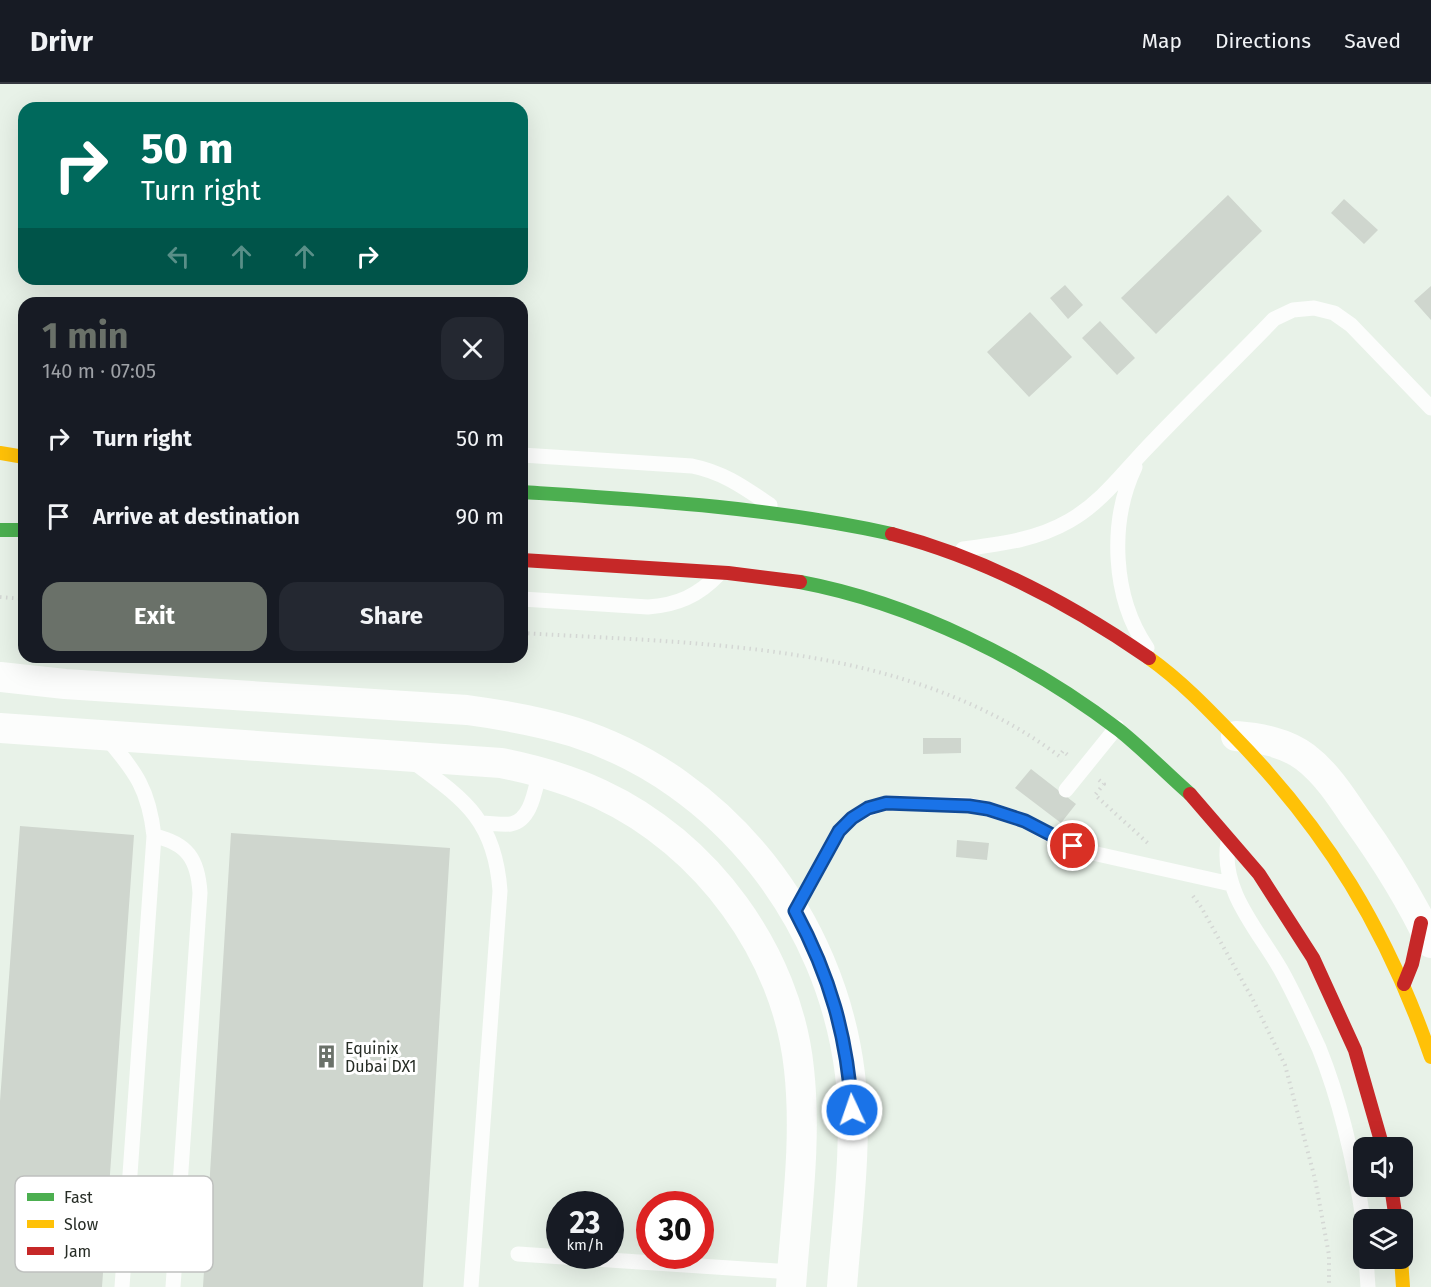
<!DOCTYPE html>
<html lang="en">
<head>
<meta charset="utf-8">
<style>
	:root { --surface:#171b24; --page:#242831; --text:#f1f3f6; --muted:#9ea1a6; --line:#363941; --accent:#6a7169 }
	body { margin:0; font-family:"Fira Sans",sans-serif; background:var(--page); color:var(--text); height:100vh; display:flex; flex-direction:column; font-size:22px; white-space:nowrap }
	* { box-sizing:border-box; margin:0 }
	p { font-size:20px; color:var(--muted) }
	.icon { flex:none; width:33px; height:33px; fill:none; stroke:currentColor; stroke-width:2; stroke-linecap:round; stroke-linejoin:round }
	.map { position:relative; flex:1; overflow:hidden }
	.drawer { position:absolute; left:18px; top:213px; width:510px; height:366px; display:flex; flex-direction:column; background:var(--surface); border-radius:18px; box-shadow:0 6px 24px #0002 }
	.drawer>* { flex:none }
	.hud { position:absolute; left:18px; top:18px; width:510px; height:183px; border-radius:18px; box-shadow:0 6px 24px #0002; background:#00695c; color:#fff; overflow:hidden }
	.tools { position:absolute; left:1353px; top:1053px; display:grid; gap:12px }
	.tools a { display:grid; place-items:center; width:60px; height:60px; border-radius:12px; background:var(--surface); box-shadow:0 6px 24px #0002; font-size:30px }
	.speed { position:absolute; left:546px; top:1107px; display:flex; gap:12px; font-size:30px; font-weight:700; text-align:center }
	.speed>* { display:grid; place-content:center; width:78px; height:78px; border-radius:50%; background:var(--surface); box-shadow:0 6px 24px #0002; line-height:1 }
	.speed small { font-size:15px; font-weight:400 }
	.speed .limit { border:9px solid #d22; background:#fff; color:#111 }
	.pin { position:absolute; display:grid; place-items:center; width:51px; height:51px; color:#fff; margin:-26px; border:3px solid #fff; border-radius:50%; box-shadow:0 2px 6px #0007 }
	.me { position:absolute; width:66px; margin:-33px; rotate:357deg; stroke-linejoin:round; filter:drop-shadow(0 0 4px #0008) }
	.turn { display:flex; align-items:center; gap:21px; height:126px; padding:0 24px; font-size:27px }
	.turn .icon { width:78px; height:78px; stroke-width:2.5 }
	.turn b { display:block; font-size:42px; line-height:51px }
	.lanes { display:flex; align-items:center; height:57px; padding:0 24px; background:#0003; justify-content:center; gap:30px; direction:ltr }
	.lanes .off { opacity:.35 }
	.round { display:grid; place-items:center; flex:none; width:63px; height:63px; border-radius:18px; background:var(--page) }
	.summary { display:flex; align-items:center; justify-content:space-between; height:102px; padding:0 24px }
	h1 { font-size:36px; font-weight:700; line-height:45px; color:var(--accent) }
	.action { display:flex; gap:12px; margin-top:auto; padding:12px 24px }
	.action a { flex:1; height:69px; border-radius:18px; background:var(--accent); color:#fff; font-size:24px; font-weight:700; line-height:69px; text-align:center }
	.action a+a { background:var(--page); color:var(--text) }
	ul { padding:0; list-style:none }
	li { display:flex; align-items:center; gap:18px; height:78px; padding:0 24px }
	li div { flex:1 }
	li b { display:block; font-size:22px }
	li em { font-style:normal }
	header { display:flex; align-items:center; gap:36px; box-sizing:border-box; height:84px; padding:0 30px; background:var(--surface); border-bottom:2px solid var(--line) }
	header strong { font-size:28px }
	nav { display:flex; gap:33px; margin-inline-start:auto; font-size:21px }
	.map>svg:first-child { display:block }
</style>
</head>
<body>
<header>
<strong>Drivr</strong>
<nav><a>Map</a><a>Directions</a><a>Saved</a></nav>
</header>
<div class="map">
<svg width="1431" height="1203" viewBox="0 0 1431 1203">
	<rect width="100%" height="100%" fill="#e8f2e8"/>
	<path fill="#cfd6ce" d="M1228 111 1262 147 1156 250 1121 214Z
		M1344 115 1378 146 1364 160 1331 129Z
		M1065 201 1083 221 1068 235 1050 214Z
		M1431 202V236L1414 217Z
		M1030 228 1072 273 1029 313 987 268Z
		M1100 237 1135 274 1117 291 1082 254Z
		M923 654H961V669L923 670Z
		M1031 685 1076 720 1061 739 1015 704Z
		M20 742 134 751 102 1203H0V1017Z
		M231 749 450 764 423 1203H203Z
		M957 756 989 759 987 776 956 773Z"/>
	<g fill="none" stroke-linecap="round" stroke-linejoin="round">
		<path stroke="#d4d7d4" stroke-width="4" stroke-dasharray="1.5 4.5" stroke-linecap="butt" d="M0 513 24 515
			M522 549C703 560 907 558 1059 672L1063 667 1070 673
			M1099 696 1104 700 1095 711 1150 761
			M1193 812 1201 823 1252 914 1285 981 1315 1095 1329 1171V1203"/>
		<path stroke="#fcfdfc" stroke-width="15" d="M522 371 692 382C723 388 745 404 770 421
			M1135 383C1109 438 1112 513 1147 564
			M963 465C1000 460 1036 456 1069 437 1099 420 1119 394 1142 369 1185 323 1231 280 1274 235L1293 226 1314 224 1334 229 1351 241 1431 324
			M522 515 648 523C677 521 698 512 719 490
			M106 653C136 688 149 706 154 752L122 1203
			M412 677C465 716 495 736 500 807L471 1203
			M1066 706 1117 643
			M481 739C490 739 502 741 511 740 532 736 535 704 540 687
			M154 752C187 759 198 775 200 809L173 1203
			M1228 758C1220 807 1259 847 1281 886 1295 911 1307 938 1319 964 1342 1021 1355 1081 1364 1141
			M795 827 839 747 852 734 868 725 886 719 969 721 988 725 1025 737 1059 756 1088 768 1231 800
			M518 1170 792 1188
			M1366 1174 1368 1203"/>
		<path stroke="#fcfdfc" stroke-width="30" d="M0 593 65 600 467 626C504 631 539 637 574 648 724 696 831 835 850 990 858 1056 847 1136 842 1203
			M0 644 501 679C536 686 568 695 600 710 706 759 787 869 799 985 807 1057 796 1131 791 1203
			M1236 652C1260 654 1285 658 1305 673 1326 689 1341 712 1355 733 1384 773 1410 814 1431 859"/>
		<path stroke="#4caf50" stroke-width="14" d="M522 408C646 416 770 423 892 450
			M0 446H24
			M800 498C912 519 1029 577 1119 646 1144 666 1166 689 1190 710"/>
		<path stroke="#ffc107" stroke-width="14" d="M0 369 24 373
			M1149 574C1180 596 1207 624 1233 651 1327 747 1387 846 1431 973
			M1401 1174 1403 1203"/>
		<path stroke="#c62828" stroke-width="14" d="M892 450C984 474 1071 520 1149 574
			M522 476 728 489 800 498
			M1190 710 1259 790 1313 874 1355 966 1383 1064
			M1404 900 1412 880 1421 839
			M1391 1102 1396 1136"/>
	</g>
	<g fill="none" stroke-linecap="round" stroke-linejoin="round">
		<defs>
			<path id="route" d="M852 1026C847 952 830 892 795 827L839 747 852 734 868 724 886 719 969 722 988 725 1025 737 1073 762"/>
		</defs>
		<use href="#route" stroke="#114b97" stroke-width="15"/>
		<use href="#route" stroke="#1a73e8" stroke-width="10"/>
	</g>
	<defs>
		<symbol id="building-bare" viewBox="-9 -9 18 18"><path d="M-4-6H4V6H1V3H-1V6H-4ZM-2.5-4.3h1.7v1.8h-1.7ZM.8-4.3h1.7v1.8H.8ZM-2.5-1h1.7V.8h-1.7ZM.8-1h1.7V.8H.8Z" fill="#6a7169" stroke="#fff" stroke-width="2.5" paint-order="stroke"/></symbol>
	</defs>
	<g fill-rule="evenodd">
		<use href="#building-bare" x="310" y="956" width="33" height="33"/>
	</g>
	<g text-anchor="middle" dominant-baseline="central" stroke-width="6" stroke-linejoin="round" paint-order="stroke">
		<g font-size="16" fill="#262c25" stroke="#fff" text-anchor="start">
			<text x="345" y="964">Equinix<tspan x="345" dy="18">Dubai DX1</tspan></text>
		</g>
	</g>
	<rect x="15" y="1092" width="198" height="96" rx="9" fill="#fff" stroke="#bec0be" stroke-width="1.5"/>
	<rect x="27" y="1109" width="27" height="8" fill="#4caf50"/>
	<rect x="27" y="1136" width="27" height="8" fill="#ffc107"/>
	<rect x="27" y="1163" width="27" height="8" fill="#c62828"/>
	<g font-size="16" fill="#262c25">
		<text x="64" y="1119">Fast</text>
		<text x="64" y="1146">Slow</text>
		<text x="64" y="1173">Jam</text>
	</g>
</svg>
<div class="tools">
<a><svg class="icon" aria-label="sound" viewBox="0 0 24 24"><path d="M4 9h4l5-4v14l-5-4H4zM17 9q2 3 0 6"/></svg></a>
<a><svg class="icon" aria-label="layers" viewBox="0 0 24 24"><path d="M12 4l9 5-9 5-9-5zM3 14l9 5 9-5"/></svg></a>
</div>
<div class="speed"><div>23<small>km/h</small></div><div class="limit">30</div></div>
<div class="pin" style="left:1073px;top:762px;background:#d93025"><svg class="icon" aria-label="arrive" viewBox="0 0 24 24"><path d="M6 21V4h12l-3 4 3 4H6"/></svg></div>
<svg class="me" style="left:852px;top:1026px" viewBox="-20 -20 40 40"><circle r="17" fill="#1a73e8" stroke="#fff" stroke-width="3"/><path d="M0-11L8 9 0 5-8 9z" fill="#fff"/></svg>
<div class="hud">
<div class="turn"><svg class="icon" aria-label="right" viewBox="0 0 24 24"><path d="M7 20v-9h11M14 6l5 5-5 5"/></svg><div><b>50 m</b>Turn right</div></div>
<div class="lanes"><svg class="icon off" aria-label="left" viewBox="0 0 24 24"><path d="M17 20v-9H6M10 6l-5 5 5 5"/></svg><svg class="icon off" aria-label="ahead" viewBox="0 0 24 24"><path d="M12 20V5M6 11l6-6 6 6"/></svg><svg class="icon off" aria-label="ahead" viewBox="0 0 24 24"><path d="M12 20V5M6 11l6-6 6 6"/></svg><svg class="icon" aria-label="right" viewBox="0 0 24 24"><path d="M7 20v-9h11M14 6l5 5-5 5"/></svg></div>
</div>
<section class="drawer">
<div class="summary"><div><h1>1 min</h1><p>140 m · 07:05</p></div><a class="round"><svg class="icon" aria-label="close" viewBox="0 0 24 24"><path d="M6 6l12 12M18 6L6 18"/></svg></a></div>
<ul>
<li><svg class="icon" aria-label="right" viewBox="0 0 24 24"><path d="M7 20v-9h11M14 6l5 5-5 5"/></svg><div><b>Turn right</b></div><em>50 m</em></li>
<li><svg class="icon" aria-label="arrive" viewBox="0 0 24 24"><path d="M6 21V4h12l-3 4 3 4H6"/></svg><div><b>Arrive at destination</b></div><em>90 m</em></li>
</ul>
<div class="action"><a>Exit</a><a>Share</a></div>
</section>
</div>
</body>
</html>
